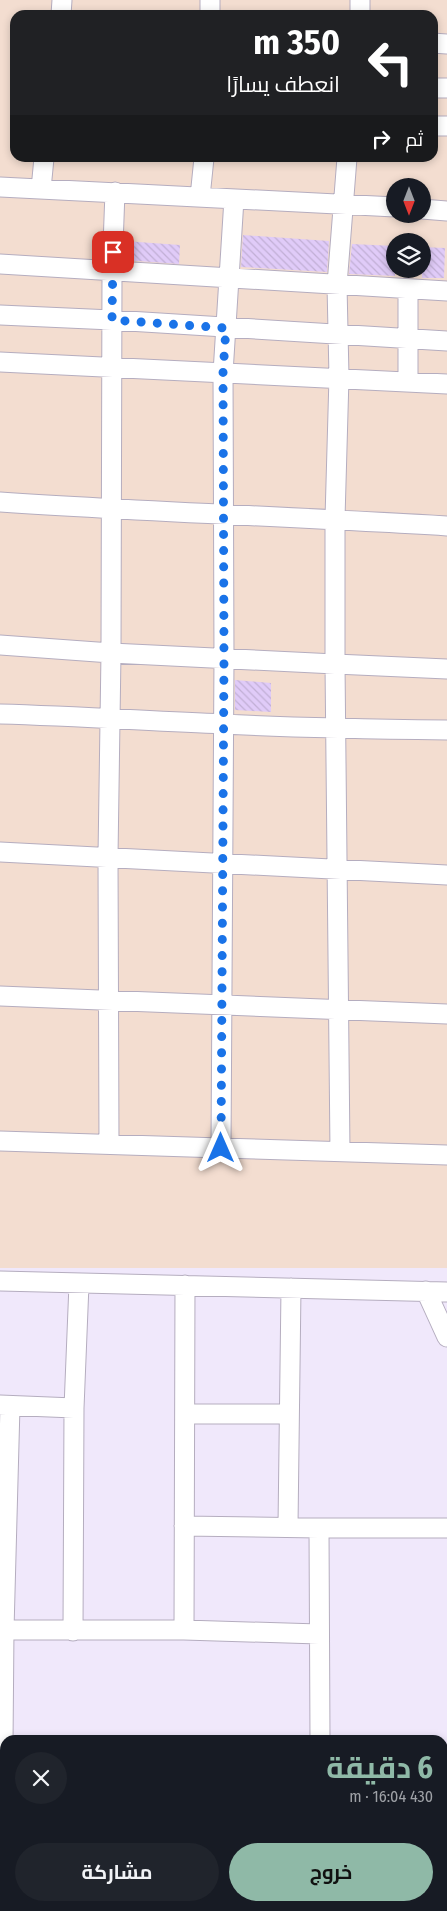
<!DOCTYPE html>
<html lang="ar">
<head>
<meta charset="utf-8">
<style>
	:root { --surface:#171b24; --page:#20242c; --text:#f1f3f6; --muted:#9ea1a6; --accent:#8fb9a7 }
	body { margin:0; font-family:"Fira Sans Condensed",Cairo,sans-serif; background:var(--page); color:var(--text); direction:rtl; height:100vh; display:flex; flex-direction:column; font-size:19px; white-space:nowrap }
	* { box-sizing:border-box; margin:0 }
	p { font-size:16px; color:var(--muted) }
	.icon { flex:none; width:28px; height:28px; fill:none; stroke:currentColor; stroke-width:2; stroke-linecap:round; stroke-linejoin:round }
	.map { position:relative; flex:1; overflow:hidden; direction:ltr }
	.sheet { position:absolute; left:0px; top:1735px; width:448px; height:176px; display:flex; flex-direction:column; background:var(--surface); border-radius:15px 15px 0 0; box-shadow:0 2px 8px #0003; direction:rtl }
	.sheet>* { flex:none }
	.top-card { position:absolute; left:10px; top:10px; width:428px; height:152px; border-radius:15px; box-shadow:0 2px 8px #0003; direction:rtl; background:#202124; color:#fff; overflow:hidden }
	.needle { width:32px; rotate:180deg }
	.fabs { position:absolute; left:386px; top:178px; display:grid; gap:10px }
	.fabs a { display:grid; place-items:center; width:45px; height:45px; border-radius:50%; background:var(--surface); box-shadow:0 2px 8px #0003; font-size:25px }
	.pin { position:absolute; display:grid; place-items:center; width:42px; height:42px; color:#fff; margin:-21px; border-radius:10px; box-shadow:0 2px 8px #0006 }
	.me { position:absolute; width:55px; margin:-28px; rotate:0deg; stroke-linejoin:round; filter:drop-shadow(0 0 4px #0008) }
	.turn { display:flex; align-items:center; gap:18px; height:105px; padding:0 15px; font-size:22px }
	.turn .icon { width:65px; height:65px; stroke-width:2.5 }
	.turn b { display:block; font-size:35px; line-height:42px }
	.then { display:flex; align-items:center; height:48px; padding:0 15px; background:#0003; gap:10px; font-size:19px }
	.round { display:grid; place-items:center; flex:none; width:52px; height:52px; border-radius:26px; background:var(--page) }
	.summary { display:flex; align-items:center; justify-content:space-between; height:85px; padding:0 15px }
	h1 { font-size:30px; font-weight:700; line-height:38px; color:var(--accent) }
	.primary-button { display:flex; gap:10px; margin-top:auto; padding:10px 15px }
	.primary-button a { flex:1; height:58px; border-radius:30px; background:var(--accent); color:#111; font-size:20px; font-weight:700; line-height:58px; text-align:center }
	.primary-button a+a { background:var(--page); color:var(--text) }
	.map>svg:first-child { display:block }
</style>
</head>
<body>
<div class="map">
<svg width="447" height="1911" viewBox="0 0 447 1911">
	<defs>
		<pattern id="building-back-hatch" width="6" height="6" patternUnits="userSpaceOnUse" patternTransform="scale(1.25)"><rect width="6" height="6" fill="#e0cbf8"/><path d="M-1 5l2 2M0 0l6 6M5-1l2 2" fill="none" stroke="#c1afd5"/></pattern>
	</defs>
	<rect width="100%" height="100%" fill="#f0e8fb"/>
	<path fill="#f3ddd0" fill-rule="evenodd" d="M0 0H447V1268H0ZM15 15H432V158H15ZM395 186H422V214H395ZM395 241H422V269H395Z"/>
	<path fill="url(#building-back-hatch)" d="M243 235 329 241 327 272 241 267Z
		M124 241 180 245 179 264 124 260Z
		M352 244 395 246V276L349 274Z
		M422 247 445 248 444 278H422Z
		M235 680 271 683V712L235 710Z"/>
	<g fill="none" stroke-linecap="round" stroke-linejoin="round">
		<defs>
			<path id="minor" d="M210 0V15
				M61 15 62 0
				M360 15V0
				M432 43 447 44
				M432 88H447
				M432 126H447
				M0 187 395 207
				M41 189 44 158
				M200 197 204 158
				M422 209 447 211
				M0 264 447 291
				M408 290V381
				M0 315 112 320 447 341
				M0 362 447 384
				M0 502C149 512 298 517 447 526
				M0 645 111 653 335 664V519L339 377 337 285 347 158
				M0 714C75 716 149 721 223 724 298 728 372 729 447 730
				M0 852 447 875
				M0 996 447 1014
				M0 1141 221 1148 224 658 223 373 234 199
				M109 1144 108 857 111 653 112 272 115 192
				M221 1148 447 1155
				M340 1151 335 664 447 669
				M0 1281 447 1292
				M426 1291 447 1337
				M0 1405 74 1408 79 1284
				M10 1406 4 1630H184L319 1634
				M185 1414H289
				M184 1526 319 1528 320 1740
				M288 1526 291 1288
				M319 1528H447
				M184 1630 185 1285
				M73 1631 74 1408
				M0 1743H3L4 1630
				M442 1821H447
				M0 1825H5
				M389 1911 390 1906"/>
		</defs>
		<use href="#minor" stroke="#b5adbf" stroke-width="21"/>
		<use href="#minor" stroke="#fff" stroke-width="19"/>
	</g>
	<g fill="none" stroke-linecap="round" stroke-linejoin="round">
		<path stroke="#1a73e8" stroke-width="9" stroke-dasharray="0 16.2" d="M113 252 112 320 226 328 223 373 224 658 221 1148"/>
	</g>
</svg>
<div class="fabs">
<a><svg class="needle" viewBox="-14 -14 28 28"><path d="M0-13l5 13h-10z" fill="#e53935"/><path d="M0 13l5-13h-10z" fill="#9ea1a6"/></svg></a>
<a><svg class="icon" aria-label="layers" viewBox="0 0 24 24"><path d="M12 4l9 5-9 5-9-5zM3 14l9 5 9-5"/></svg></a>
</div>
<div class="pin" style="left:113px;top:252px;background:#d93025"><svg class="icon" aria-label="arrive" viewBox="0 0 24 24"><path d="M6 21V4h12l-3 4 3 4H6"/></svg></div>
<svg class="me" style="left:221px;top:1148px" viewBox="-20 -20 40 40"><path d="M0-17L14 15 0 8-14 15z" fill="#1a73e8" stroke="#fff" stroke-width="4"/></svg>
<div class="top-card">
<div class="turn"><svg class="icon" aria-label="left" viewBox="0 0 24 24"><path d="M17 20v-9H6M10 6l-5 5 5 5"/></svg><div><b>350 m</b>انعطف يسارًا</div></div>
<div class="then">ثم<svg class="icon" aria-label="right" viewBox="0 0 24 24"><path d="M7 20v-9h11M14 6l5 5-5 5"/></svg></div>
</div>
<section class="sheet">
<div class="summary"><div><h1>6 دقيقة</h1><p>430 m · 16:04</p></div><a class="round"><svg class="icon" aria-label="close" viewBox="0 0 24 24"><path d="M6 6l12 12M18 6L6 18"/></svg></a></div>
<div class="primary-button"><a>خروج</a><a>مشاركة</a></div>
</section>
</div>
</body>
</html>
